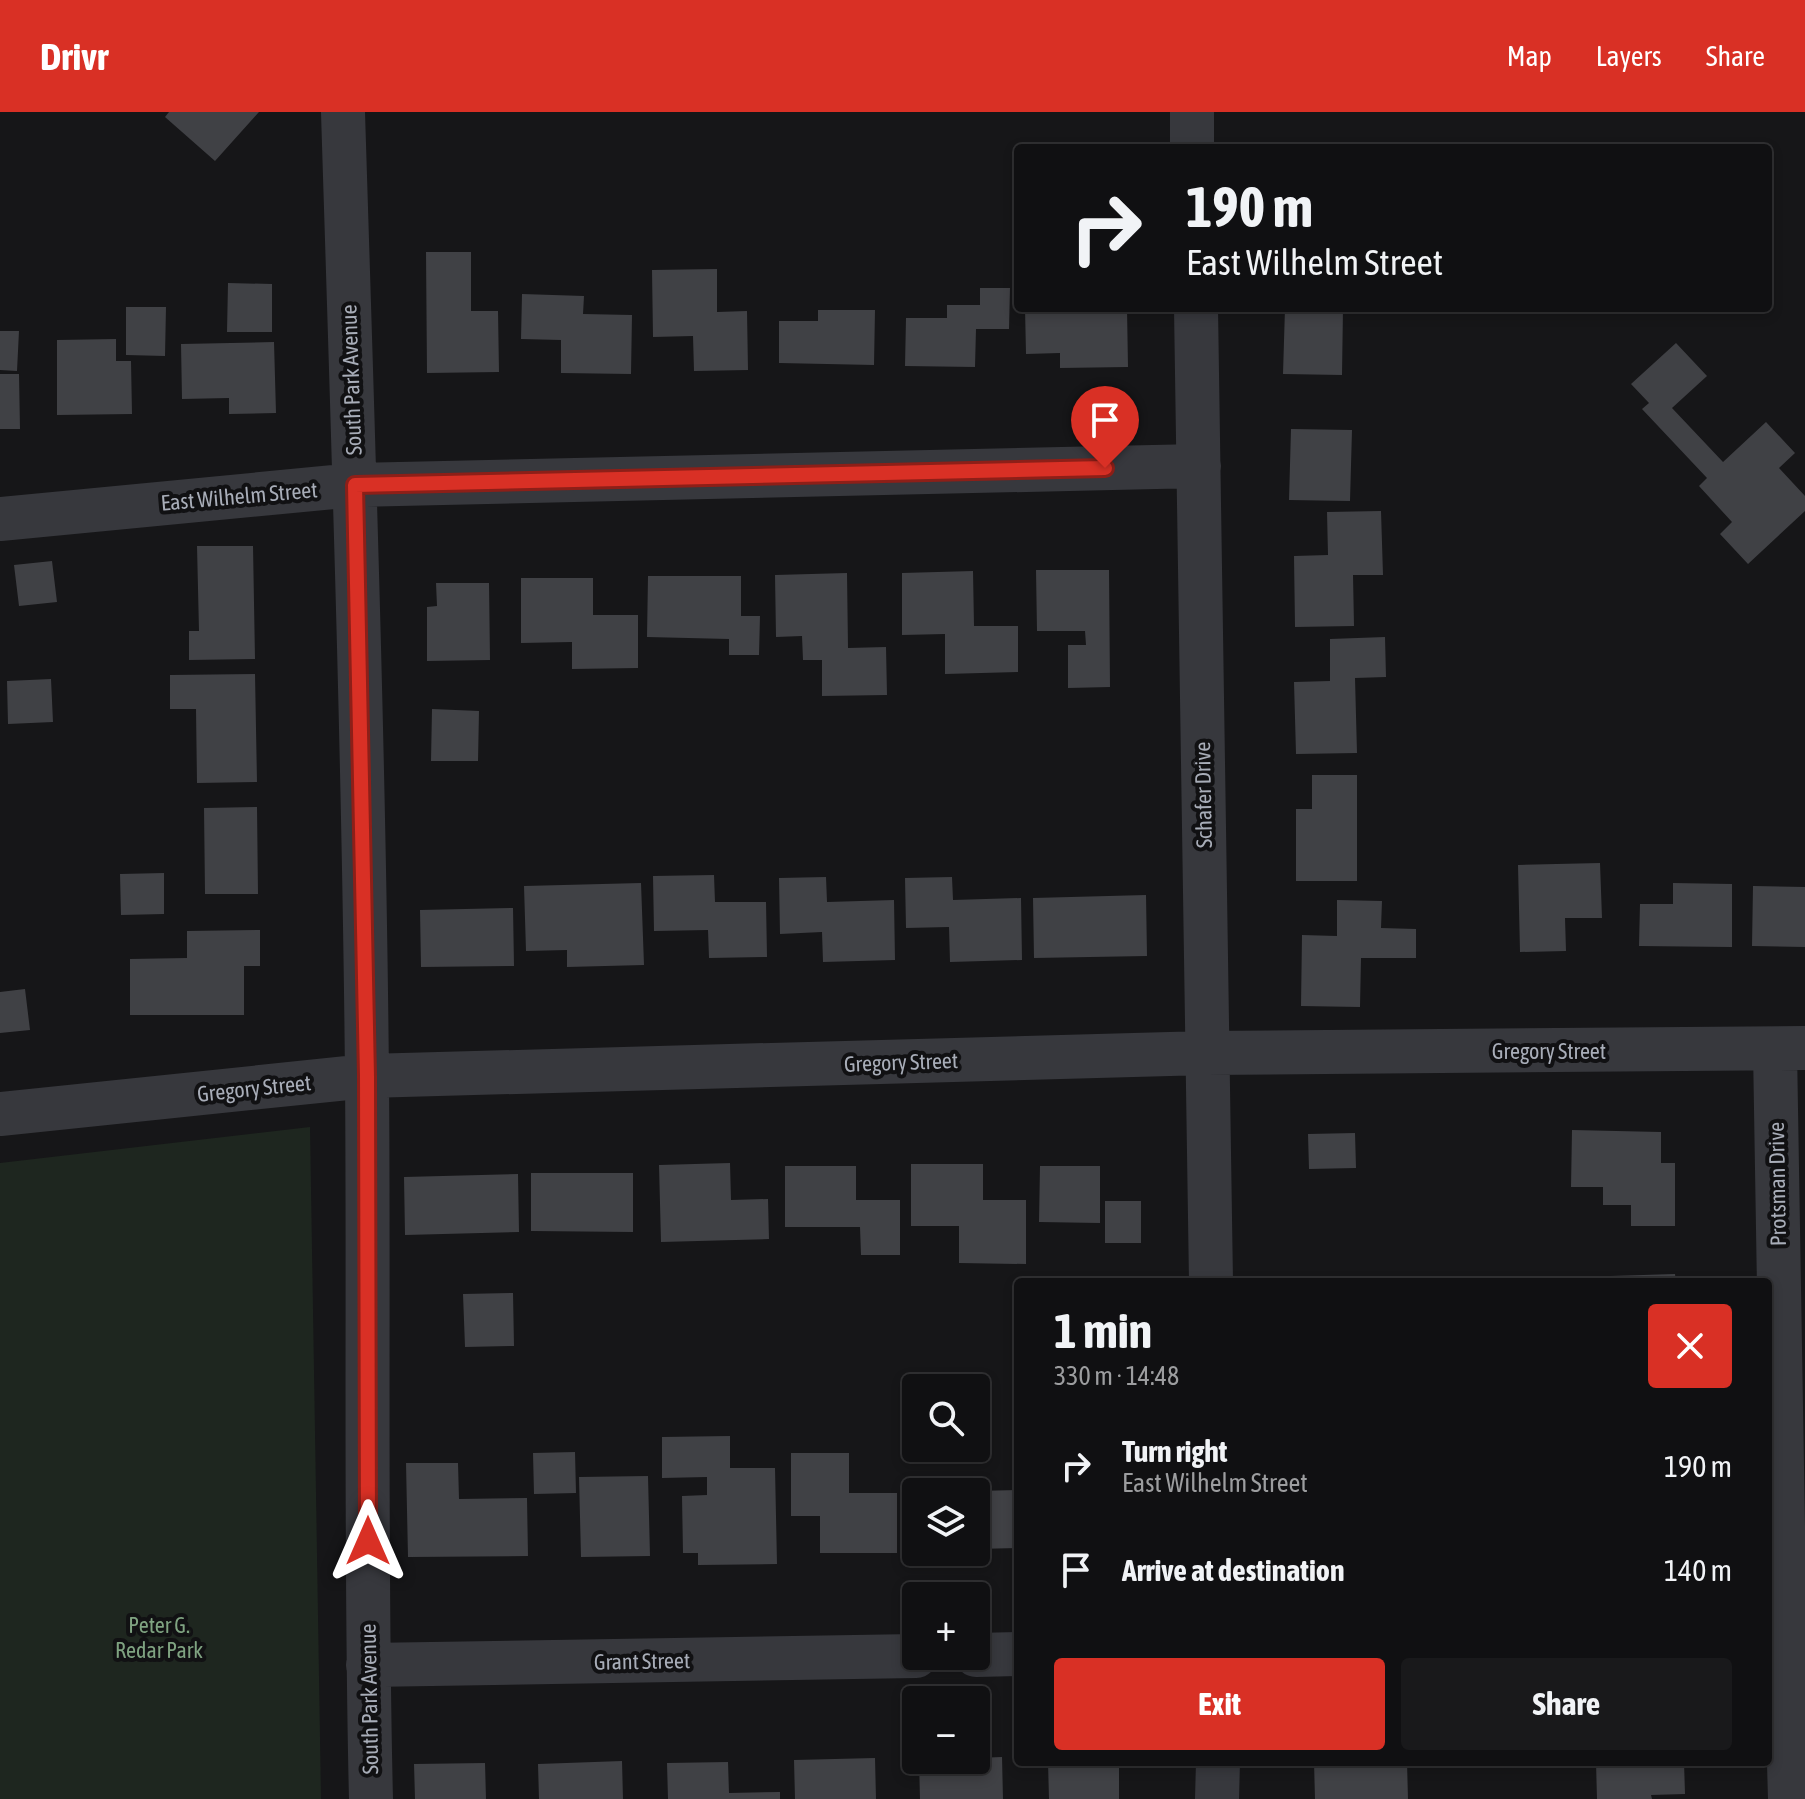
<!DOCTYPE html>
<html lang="en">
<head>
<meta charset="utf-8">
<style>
	:root { --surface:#101012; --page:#19191b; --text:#f1f3f6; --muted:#9c9d9f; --line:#303032; --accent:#d93025 }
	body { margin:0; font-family:"Asap Condensed",sans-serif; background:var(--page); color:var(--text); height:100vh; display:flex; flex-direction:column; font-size:30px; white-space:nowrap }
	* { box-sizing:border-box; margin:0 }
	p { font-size:26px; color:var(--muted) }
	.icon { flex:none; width:44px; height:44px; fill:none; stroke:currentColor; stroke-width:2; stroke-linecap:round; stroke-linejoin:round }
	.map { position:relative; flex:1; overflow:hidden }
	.details { position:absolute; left:1014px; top:1166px; width:758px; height:488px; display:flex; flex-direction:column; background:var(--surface); border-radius:8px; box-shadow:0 4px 12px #0003,0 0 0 2px var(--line) }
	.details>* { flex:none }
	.top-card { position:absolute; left:1014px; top:32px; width:758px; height:168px; border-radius:8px; box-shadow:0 4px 12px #0003,0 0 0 2px var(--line); background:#101012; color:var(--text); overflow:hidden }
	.fabs { position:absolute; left:902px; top:1262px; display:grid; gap:16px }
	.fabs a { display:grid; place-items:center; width:88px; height:88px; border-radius:8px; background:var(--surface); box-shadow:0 4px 12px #0003,0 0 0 2px var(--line); font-size:40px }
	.pin { position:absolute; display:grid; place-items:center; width:68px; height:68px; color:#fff; margin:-82px -34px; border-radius:50% 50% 50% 0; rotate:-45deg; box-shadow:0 0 8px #0007 }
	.pin .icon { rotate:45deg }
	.me { position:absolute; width:88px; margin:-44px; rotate:0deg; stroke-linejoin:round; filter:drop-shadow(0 0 6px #0008) }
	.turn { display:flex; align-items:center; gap:28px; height:168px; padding:0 40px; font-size:36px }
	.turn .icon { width:104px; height:104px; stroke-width:2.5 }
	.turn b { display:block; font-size:56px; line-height:68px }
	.round { display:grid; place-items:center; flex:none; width:84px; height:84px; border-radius:8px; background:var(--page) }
	.summary { display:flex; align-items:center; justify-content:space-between; height:136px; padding:0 40px }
	h1 { font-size:48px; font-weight:700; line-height:60px }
	.action { display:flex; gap:16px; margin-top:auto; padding:16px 40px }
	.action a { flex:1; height:92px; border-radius:8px; background:var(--accent); color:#fff; font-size:32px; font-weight:700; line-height:92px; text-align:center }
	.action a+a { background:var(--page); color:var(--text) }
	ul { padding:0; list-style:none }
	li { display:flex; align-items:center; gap:24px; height:104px; padding:0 40px }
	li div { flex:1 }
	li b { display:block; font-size:30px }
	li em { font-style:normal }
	header { display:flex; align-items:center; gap:48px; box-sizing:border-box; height:112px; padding:0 40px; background:var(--accent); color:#fff }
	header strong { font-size:38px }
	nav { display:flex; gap:44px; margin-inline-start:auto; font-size:28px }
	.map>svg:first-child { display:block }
</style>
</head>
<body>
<header>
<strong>Drivr</strong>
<nav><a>Map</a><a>Layers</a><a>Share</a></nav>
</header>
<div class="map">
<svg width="1805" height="1687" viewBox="0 0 1805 1687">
	<rect width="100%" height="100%" fill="#161618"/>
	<path fill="#1e261f" d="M310 1015 321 1687H0V1051Z"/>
	<path fill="#404145" d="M169 0H259L215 49 165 5Z
		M426 140H471V199H498L499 260 427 261Z
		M717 157V200L747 199 748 258 694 259 693 224 653 225 652 158Z
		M228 171 272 172V220H227Z
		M980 176H1010L1009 217H976L975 255 905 254 906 206H947V193H980Z
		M522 182 584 184 583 202 632 203 631 262 561 261V228L521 227Z
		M126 195H166L165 244 126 243Z
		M1025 196H1127L1128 255 1060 256V241L1026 242Z
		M1285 196H1343L1342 263 1283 262Z
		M818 198H875L874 253 779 251V209H818Z
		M0 219H19L17 259 0 258Z
		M116 227V249H131L132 302 57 303V228Z
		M274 230 276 301 229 302V286L182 287 181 232Z
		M1676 231 1707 264 1672 296 1723 350 1766 310 1795 341 1779 356 1805 384V399L1748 452 1720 422 1732 410 1699 374 1707 366 1642 297 1649 291 1631 272Z
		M0 262H19L20 317H0Z
		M1291 317 1352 318 1350 389 1289 388Z
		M1381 399 1383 463H1353L1354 514 1295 515 1294 444 1328 443 1327 400Z
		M197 434H253L255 547 189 548V519H199Z
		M52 449 57 490 19 494 14 453Z
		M1036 458H1109L1110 575 1068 576V533H1086L1085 519H1037Z
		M973 459 974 514H1018V560L945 562V522L902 523V461Z
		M847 461 848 536 886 535 887 583 822 584V548H803L802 524 776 525 775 463Z
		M648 464H741V504H760L759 543H729V527L647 525Z
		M521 466H593V503H638V556L572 557V530L521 531Z
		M436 471H489L490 548 427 549V495L437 494Z
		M1385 525 1386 565 1355 566 1357 641 1296 642 1294 570 1330 569V527Z
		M255 562 257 670 197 671 196 597H170V563Z
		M51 567 53 610 8 612 7 569Z
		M432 597 479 599 478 649H431Z
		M1312 663H1357V769H1296V697H1312Z
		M257 695 258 782H205L204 696Z
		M1600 751 1602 806H1565L1566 839 1520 840 1518 753Z
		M164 761V802L121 803 120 762Z
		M714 763 715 790H766L767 845 709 846 708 818 654 819 653 764Z
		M826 765 827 790 894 788 895 848 823 850 822 820 780 822 779 766Z
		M952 765 953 788 1021 786 1022 848 950 850 949 815 906 816 905 766Z
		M641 771 644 853 567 855V838L526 839 524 774Z
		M1673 771 1732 772V835L1639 834 1640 792H1673Z
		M1753 774 1805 775V835L1752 834Z
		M1146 783 1147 844 1034 846 1033 786Z
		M1337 788 1382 789 1381 816 1416 817V846H1361L1360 895 1301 894 1302 823 1337 824Z
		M513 796 514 854 421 855 420 798Z
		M260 818V854H244V903H130V847L187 846V819Z
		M25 877 30 918 0 921V880Z
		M1572 1018 1661 1020V1051H1675V1114H1631V1093H1603V1075H1571Z
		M1355 1021 1356 1056 1309 1057 1308 1022Z
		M730 1051 731 1088 768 1087 769 1127 661 1130 659 1053Z
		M911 1052H983V1088H1026V1152L959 1151V1114H911Z
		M785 1054H856V1088H900V1143H861L860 1115H785Z
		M1040 1054H1100V1111L1039 1110Z
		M531 1061H633V1120L531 1119Z
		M518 1062 519 1120 405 1123 404 1065Z
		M1105 1089H1141V1131H1105Z
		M1675 1162 1676 1170H1578V1165Z
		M513 1181 514 1234 465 1235 463 1182Z
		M730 1324V1356H775L777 1452 698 1453V1441H683L682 1384 707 1383V1365L662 1366V1325Z
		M575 1340 576 1381 534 1382 533 1341Z
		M791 1341H849V1381H897V1441H820V1404H791Z
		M406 1351H458L459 1387 527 1386 528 1444 408 1445Z
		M648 1364 650 1444 581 1445 579 1365Z
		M956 1365 957 1380H919L918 1366Z
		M1018 1378V1436L976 1437V1379Z
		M1002 1645 1003 1687H920L919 1648H976V1646Z
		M875 1646 876 1687H795L794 1648Z
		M622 1649 623 1687H539L538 1652Z
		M728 1650 729 1681 780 1680V1687H668L667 1651Z
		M1048 1650H1119V1687H1049Z
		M1314 1650H1407L1408 1687H1315Z
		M1596 1650H1684L1685 1682 1651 1683 1652 1687H1597Z
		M485 1651 486 1687H415L414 1652Z"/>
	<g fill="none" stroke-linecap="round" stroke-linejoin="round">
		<path stroke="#37383d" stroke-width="44" d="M343 0C353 322 364 644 367 966 369 1207 365 1447 371 1687
			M1192 0V36
			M1196 196 1211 1170
			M0 407 355 373 1199 354
			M1775 937 1784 1474 1790 1687
			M0 1002 367 964 1206 941 1805 936
			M976 1543 1018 1542
			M368 1553 916 1544
			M1217 1687 1218 1650"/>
	</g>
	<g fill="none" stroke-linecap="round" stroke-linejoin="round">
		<defs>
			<path id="route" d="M368 1429 367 964 355 373 1105 356"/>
		</defs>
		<use href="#route" stroke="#8d1f18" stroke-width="20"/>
		<use href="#route" stroke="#d93025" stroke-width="14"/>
	</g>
	<g text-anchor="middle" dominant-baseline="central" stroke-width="8" stroke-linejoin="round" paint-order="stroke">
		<g font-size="22" fill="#a8adb8" stroke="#111113">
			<text transform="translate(351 268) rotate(-92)">South Park Avenue</text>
			<text transform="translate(239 384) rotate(-5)">East Wilhelm Street</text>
			<text transform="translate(1203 683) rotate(-91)">Schafer Drive</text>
			<text x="1549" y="939">Gregory Street</text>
			<text transform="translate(901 950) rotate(-2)">Gregory Street</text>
			<text transform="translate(254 976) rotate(-6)">Gregory Street</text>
			<text transform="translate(1777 1072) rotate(-91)">Protsman Drive</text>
			<text transform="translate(642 1549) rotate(-1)">Grant Street</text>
			<text transform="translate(369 1587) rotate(-91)">South Park Avenue</text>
		</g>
		<g font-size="22" fill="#7fa381" stroke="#111113">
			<text x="159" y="1513">Peter G.<tspan x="159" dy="25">Redar Park</tspan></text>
		</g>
	</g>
</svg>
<div class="fabs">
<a><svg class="icon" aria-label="search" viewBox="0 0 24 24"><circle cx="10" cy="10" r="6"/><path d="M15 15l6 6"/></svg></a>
<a><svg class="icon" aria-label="layers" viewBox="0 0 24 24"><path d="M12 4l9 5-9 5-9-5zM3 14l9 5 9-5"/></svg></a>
<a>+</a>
<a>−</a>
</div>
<div class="pin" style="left:1105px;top:356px;background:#d93025"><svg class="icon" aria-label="arrive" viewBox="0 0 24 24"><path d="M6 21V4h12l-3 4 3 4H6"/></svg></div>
<svg class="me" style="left:368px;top:1429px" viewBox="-20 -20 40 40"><path d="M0-17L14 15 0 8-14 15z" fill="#d93025" stroke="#fff" stroke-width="4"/></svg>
<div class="top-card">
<div class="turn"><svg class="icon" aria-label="right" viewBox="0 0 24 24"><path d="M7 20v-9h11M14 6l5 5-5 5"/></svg><div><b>190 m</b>East Wilhelm Street</div></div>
</div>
<section class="details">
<div class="summary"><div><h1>1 min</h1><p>330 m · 14:48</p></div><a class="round" style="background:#d93025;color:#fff"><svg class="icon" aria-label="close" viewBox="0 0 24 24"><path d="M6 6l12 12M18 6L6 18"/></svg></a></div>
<ul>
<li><svg class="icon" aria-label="right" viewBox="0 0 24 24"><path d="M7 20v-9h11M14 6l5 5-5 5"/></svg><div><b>Turn right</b><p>East Wilhelm Street</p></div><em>190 m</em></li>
<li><svg class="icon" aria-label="arrive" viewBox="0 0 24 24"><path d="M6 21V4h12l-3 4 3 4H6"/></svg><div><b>Arrive at destination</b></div><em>140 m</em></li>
</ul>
<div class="action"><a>Exit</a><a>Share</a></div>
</section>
</div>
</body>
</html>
